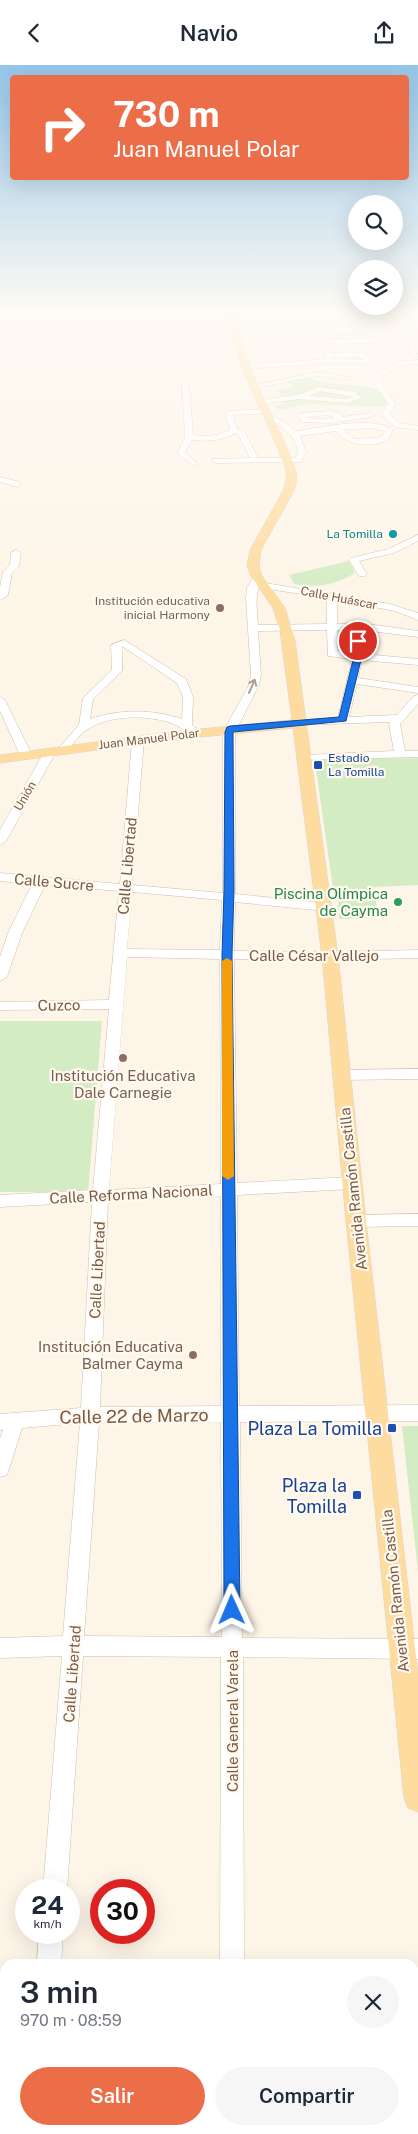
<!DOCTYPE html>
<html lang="es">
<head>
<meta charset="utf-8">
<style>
	:root { --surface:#fff; --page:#f6f6f7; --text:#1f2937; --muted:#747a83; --accent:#eb6e48 }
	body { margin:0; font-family:"Public Sans",sans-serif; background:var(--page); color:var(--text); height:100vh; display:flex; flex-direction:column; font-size:19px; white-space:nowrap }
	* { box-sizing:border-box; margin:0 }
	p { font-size:16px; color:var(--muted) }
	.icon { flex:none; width:28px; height:28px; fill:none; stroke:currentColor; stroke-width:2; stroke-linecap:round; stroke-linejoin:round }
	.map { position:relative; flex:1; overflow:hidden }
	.side { position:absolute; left:0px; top:1894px; width:419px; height:176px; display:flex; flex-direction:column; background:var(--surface); border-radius:15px 15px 0 0; box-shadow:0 5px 20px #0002 }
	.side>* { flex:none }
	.banner { position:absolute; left:10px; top:10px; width:399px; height:105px; border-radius:5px; box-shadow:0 5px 20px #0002; background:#eb6e48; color:#fff; overflow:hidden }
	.buttons { position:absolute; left:348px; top:130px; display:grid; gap:10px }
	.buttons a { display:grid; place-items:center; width:55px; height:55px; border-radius:50%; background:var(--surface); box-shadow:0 5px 20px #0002; font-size:25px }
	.speed { position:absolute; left:15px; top:1814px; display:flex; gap:10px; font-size:25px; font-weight:700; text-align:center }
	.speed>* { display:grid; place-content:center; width:65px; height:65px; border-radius:50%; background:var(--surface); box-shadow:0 5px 20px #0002; line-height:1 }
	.speed small { font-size:12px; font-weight:400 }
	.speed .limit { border:8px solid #d22; background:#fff; color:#111 }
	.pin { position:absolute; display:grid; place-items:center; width:42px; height:42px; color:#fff; margin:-21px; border:2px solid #fff; border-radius:50%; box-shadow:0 1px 5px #0007 }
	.me { position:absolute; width:55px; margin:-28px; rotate:359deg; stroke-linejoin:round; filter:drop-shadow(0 0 4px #0008) }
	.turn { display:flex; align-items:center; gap:18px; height:105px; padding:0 20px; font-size:22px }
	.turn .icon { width:65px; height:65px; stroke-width:2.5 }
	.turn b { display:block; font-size:35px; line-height:42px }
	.round { display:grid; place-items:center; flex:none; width:52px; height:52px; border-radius:26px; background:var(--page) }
	.headline { display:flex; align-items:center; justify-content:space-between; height:85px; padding:0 20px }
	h1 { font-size:30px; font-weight:600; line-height:38px }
	.primary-button { display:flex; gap:10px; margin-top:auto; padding:10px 20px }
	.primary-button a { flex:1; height:58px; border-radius:30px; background:var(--accent); color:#fff; font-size:20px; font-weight:600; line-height:58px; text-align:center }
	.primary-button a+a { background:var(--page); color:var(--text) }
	header { display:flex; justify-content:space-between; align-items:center; height:65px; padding:0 20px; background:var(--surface); font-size:22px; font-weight:600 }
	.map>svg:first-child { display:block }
</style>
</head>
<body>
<header><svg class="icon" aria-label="back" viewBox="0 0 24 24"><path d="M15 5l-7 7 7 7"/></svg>Navio<svg class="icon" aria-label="share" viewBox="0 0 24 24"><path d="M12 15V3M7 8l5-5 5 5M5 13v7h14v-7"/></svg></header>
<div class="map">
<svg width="418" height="2069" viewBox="0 0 418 2069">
	<rect width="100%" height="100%" fill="#fdf5e7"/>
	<path fill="#d4ecc4" d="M333 265 369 266 371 273 336 275Z
		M308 312C327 323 365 316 384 328L383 333 389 339 378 342 309 339 280 345 276 343V340H280L286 334 278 326 294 321 285 316Z
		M349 496 355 508C335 520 318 523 294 519L289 510Z
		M335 563 353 564 356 584 335 583Z
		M418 693V820L373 822 379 853 339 854 337 823H333L315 697 321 694Z
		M0 956H102L88 1127H0Z
		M402 1361H418V1507Z
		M0 2000H5V2065H169L168 2069H0Z"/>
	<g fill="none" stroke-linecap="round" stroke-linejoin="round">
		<defs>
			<path id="minor" d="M152 246H159L150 257H146L145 256Z
				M184 246H403L394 250 364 251 190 248 187 262 184 264 181 262Z
				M402 253 418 255V259L399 257 414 275 418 292 411 288 408 275 396 259 399 257 375 258 374 265 378 276 375 278 238 280 236 279V277L371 274 368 267 233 266 230 264 233 262 368 263 370 255Z
				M327 288H364L374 297 370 299 331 298 245 304 241 302 245 300 326 294 324 290ZM332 292H362L364 295 333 294Z
				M418 295V299L401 300 380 312 384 322 396 339 389 349 400 358 418 361V365L395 362 381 349 388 339 377 322 372 311 397 297Z
				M318 307 353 313 349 315 318 311 255 323 251 321Z
				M182 318 189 320 193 370C206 371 219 372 230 364L225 350 228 346 269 344 270 346 266 348 233 350 237 364 244 366 258 393H295L298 387C296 367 279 362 265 353L269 351 282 355 296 366C319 363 374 350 393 365L388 376C368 382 350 382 336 366L300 371 306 387 301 397H298L216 398 212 396 213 394 250 393 238 369 235 368C222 377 207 376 192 375L185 387 198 399 194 401 177 388 185 372ZM371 363 385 366 382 372 355 374 343 365Z
				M319 322 355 327 362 333 347 338 299 334 262 339 258 337 262 335 298 330ZM320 326 350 331 352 332 347 334 309 331Z
				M329 346 341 348 342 352 370 348 374 350 370 352 330 358 302 357 298 350 302 348ZM329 350 334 353 313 354 307 352Z
				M0 412 20 417 21 419 17 422 0 417Z
				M418 470V476L394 488 359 496 367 509 365 511H359L349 495 351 493 388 484Z
				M16 485 21 488 19 501 12 508 8 530 0 535V522L3 507 10 500 11 488Z
				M257 511 262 514C254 529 257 544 258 560L327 559V533L262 523 260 521 265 518 390 539 418 548V555L395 546 337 535V559H368L418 566V572L363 565V589L418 594V600L362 595 358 613 418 622V628L357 619 349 652 397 650 414 631 418 630V639L400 659 405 686H418V692L300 695 298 693 304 690 394 686 389 659 390 657 295 660 294 658 295 656 299 655 338 653 352 594 328 591 327 565 258 566 261 610 259 620 235 667V829L325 838 331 842 325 846 235 837 234 886 330 887 418 885V893L330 895 234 894 237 1118 352 1112 358 1114 360 1118 358 1122 352 1124 237 1130 239 1341 418 1340V1356L240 1357 242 1573 418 1574V1594L243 1592 244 1899H220L221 1592 83 1591 67 1825H43L62 1591 0 1593V1573L63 1571 80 1358 22 1363 9 1404 7 1410 0 1412V1374L3 1365H0V1349L81 1343 92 1137 0 1142V1130L93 1125 109 944 0 945V937L109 935 119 826 45 820 22 868 7 912 0 916V892L8 868 32 819 0 816V808L120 819 132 675 138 672 144 675 132 820 223 828V667L249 620 251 610 246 533 247 523 254 512ZM337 565H353V588L337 586ZM132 827 222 835 220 885 127 884ZM127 892 220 894 221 1119 109 1125ZM221 1131V1341L100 1342 108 1136ZM221 1357 222 1572 84 1571 99 1358Z
				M124 575 186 614 193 632 192 660 199 665 197 667C187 670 178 659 168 657 145 650 109 650 88 664 79 669 73 679 67 687H59L57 685 59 683 79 660 83 633 112 605 111 580ZM122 581 177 618 183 632 182 654C153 644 119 644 90 654L93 634 122 606Z
				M0 632 5 635 32 690 30 692 26 693 20 690 0 646Z
				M50 684 56 687 6 776 0 780V765L44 687Z
				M418 1004V1014L341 1015 336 1013 334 1010 336 1007 341 1005Z
				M418 1149V1161L356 1162 350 1160 348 1156 350 1152 356 1150Z
				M39 1868H63L61 1899H37Z
				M0 1963H5V1989H0Z
				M414 1987H418V2013H414Z
				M197 2065H223L222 2069H196Z"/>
			<path id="major" d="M229 246H237C241 304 278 353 296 406L297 415 294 426 261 485 259 501 262 511 285 543 295 576 338 891 366 1156 418 1610V1747L408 1743 404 1733 346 1156 322 891 293 663 170 675 0 698V690L170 667 292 655 280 565 273 543 251 511 247 501 250 485 283 426 286 415V406C269 353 232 303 229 246Z"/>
		</defs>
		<use href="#minor" stroke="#d0bdac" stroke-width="1"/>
		<use href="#major" stroke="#dcd4d0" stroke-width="1"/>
		<use href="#minor" fill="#fff" fill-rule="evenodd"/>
		<use href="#major" fill="#fedb9e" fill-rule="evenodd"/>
	</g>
	<defs><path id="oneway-shaft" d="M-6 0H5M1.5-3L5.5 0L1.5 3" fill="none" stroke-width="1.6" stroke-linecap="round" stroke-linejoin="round" transform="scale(1.25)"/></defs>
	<use stroke="#af9d92" href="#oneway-shaft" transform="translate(252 621) rotate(-66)"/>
	<linearGradient id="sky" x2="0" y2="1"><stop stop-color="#95c6e8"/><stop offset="0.46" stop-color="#fefaf4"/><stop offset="1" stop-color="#fefaf4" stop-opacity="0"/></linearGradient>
	<rect width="418" height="536" fill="url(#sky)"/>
	<path fill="#1a73e8" stroke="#114b97" d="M358 574 362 576V591L346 656 233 667 234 825 232 890 240 1545 237 1550 232 1552 226 1550 224 1545 222 890 224 825 225 667 227 662 230 661 339 652 354 591 355 576Z"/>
	<path fill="#f59e0b" d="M227 893 232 896 234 1111 228 1115 222 1111V896Z"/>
	<circle fill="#0f9aa8" stroke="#fff9ee" stroke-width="2" cx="393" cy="469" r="5"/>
	<g fill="#8d6e63" stroke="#fff9ee" stroke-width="2">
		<circle cx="220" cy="543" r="5"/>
		<circle cx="123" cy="993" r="5"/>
		<circle cx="193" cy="1290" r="5"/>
	</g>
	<g fill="#1a4fb4" stroke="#fff9ee" stroke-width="2">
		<rect x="313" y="695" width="10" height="10" rx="2.5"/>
		<rect x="387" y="1358" width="10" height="10" rx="2.5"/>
		<rect x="352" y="1425" width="10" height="10" rx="2.5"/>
	</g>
	<circle fill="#2e9e5b" stroke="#fff9ee" stroke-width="2" cx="398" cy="837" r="5"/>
	<g text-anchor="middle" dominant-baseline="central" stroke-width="4.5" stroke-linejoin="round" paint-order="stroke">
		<g font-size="12" fill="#0d838f" stroke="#fff9ee" text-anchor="end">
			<text x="383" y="469">La Tomilla</text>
		</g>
		<g font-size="12" fill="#795b4a" stroke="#fff9ee">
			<text transform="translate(339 533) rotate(11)">Calle Huáscar</text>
			<text transform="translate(149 674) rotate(-7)">Juan Manuel Polar</text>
			<text transform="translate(25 731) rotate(-60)">Unión</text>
		</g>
		<g font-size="12" fill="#785e54" stroke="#fff9ee" text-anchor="end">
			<text x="210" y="536">Institución educativa<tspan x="210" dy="14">inicial Harmony</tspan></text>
		</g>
		<g font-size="12" fill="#164399" stroke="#fff9ee" text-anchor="start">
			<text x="328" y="693">Estadio<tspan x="328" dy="14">La Tomilla</tspan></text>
		</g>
		<g font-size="15" fill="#795b4a" stroke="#fff9ee">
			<text transform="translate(127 801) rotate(-85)">Calle Libertad</text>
			<text transform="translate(54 817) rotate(5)">Calle Sucre</text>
			<text x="314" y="890">Calle César Vallejo</text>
			<text transform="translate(59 940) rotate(-1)">Cuzco</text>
			<text transform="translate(353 1124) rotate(-96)">Avenida Ramón Castilla</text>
			<text transform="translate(131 1129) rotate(-3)">Calle Reforma Nacional</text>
			<text transform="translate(97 1205) rotate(-87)">Calle Libertad</text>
			<text transform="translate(395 1526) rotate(-96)">Avenida Ramón Castilla</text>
			<text transform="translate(72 1609) rotate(-86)">Calle Libertad</text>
			<text transform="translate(232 1656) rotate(-90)">Calle General Varela</text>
		</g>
		<g font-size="15" fill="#27864d" stroke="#fff9ee" text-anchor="end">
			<text x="388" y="828">Piscina Olímpica<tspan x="388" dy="17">de Cayma</tspan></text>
		</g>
		<g font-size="15" fill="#785e54" stroke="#fff9ee">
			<text x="123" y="1010">Institución Educativa<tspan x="123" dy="17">Dale Carnegie</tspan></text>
			<text x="183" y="1281" text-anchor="end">Institución Educativa<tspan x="183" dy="17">Balmer Cayma</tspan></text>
		</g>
		<g font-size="18" fill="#795b4a" stroke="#fff9ee">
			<text transform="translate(134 1351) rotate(-1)">Calle 22 de Marzo</text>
		</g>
		<g font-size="18" fill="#164399" stroke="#fff9ee" text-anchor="end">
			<text x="382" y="1363">Plaza La Tomilla</text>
			<text x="347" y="1420">Plaza la<tspan x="347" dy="21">Tomilla</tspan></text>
		</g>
	</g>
</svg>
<div class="buttons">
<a><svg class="icon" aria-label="search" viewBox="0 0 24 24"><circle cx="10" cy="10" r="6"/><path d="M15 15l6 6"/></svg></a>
<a><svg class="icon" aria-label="layers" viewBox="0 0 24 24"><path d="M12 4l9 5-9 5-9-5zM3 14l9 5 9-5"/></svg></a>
</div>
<div class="speed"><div>24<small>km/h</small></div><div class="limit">30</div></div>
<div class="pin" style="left:358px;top:576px;background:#d93025"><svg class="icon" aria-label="arrive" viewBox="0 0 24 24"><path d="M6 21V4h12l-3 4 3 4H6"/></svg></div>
<svg class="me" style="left:232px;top:1545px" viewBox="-20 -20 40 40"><path d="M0-17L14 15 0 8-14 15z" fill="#1a73e8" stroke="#fff" stroke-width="4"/></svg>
<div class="banner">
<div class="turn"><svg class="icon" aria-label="right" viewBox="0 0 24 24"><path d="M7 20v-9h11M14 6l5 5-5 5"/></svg><div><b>730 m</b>Juan Manuel Polar</div></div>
</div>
<section class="side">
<div class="headline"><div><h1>3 min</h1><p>970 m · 08:59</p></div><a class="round"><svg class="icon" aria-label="close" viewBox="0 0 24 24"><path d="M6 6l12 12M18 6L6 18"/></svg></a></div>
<div class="primary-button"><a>Salir</a><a>Compartir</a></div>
</section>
</div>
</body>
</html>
